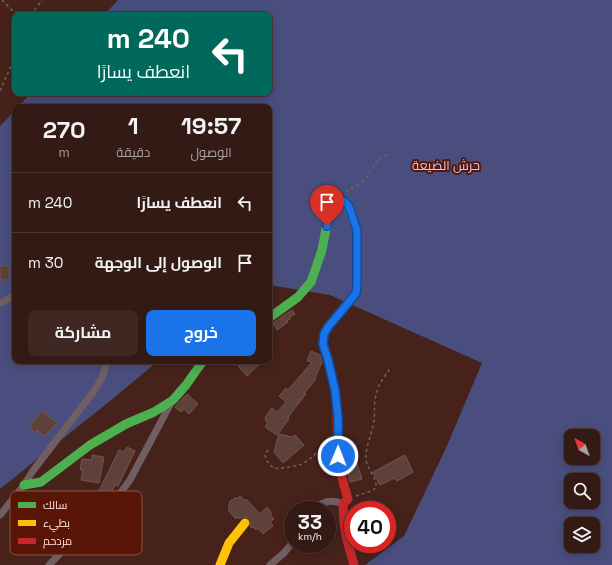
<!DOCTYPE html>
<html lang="ar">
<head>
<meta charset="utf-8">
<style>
	:root { --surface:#341a14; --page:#3f2722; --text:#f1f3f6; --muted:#a9a1a0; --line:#4e3834; --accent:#1a73e8 }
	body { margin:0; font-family:"Space Grotesk",Cairo,sans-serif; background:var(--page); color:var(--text); direction:rtl; height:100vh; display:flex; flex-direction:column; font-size:15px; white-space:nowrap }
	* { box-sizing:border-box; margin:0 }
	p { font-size:13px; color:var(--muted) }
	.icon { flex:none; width:22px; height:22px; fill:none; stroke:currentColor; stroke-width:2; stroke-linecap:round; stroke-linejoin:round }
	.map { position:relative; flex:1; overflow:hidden; direction:ltr }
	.side { position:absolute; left:12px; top:104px; width:260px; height:260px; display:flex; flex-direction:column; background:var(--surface); border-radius:8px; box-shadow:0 2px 10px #0003,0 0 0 1px var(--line); direction:rtl }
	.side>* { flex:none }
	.banner { position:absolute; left:12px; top:12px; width:260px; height:84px; border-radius:8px; box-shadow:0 2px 10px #0003,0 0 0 1px var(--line); direction:rtl; background:#00695c; color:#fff; overflow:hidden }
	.needle { width:26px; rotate:320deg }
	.fabs { position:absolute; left:564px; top:429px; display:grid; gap:8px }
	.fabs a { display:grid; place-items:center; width:36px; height:36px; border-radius:8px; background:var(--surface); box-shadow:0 2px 10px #0003,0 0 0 1px var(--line); font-size:20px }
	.speed { position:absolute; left:284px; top:501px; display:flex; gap:8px; font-size:20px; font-weight:700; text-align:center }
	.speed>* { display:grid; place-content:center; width:52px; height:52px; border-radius:50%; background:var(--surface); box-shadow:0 2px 10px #0003,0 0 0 1px var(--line); line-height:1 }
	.speed small { font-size:10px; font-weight:400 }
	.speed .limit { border:6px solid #d22; background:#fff; color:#111 }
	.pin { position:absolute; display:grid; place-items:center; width:34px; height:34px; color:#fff; margin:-41px -17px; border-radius:50% 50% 50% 0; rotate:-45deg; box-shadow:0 0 4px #0007 }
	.pin .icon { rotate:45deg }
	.me { position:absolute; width:44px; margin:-22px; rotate:1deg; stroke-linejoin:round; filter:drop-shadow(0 0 3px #0008) }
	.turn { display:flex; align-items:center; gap:14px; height:84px; padding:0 16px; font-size:18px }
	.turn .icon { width:52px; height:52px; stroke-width:2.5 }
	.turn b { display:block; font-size:28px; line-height:34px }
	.eta { display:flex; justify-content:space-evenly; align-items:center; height:68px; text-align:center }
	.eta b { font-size:24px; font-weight:700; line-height:28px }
	.primary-button { display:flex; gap:8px; margin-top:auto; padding:8px 16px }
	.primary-button a { flex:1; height:46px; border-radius:8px; background:var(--accent); color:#fff; font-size:16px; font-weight:700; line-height:46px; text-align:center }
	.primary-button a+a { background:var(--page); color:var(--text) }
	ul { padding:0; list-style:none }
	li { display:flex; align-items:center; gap:12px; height:60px; padding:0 16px; border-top:1px solid var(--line) }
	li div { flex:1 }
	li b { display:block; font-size:15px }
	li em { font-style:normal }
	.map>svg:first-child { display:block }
</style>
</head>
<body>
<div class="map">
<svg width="612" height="565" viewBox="0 0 612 565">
	<rect width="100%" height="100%" fill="#46221a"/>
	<path fill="#494e7e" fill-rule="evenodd" d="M118 0H612V565H365L404 536 446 448 482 363 330 295 269 285V107H18L31 93H269V15H104ZM571 436H593V458H571ZM571 480H593V502H571ZM571 524H593V546H571Z
		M15 110V361H158L115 397 0 489V126Z"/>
	<path fill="#5e413a" stroke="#74554f" d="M0 266H9V280H0Z
		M292 310 295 314 289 318 290 319 287 321 288 322 277 330 273 323Z
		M311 351 320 355 322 362 315 378 316 379 304 393 306 394 288 417 289 419 277 435 265 427 268 422 265 420 266 418 265 417 272 408 277 412 286 402 279 396 286 388 288 390 312 362 307 361Z
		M242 361H263L247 376 238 366Z
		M187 394 198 404 189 414 184 409 181 412 175 407Z
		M42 411 57 423 45 436 37 430 35 433 29 427Z
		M279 434 292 437 295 435 304 445 283 463 274 452Z
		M127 447 135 451 118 486 115 485 106 503 96 497 119 450 124 452Z
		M92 455 104 457 99 483 81 480 83 470H80L82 459H83L92 460Z
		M405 455 413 472 397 481 395 478 380 485 373 472Z
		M357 464 362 479 350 482 346 467Z
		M240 496 245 501 246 499 260 514 267 507 272 513 270 515 274 519 270 522 273 526 263 534 258 528 256 530 253 527 252 528 250 526 251 521 249 518 243 517 240 519 238 517 236 519 228 510 229 509V504L230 501 235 498H238Z"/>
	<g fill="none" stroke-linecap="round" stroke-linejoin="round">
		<path stroke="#746061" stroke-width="1.5" stroke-dasharray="3 3" stroke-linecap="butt" d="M2 0 12 10 21 15
			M31 15 42 0
			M0 91 15 57
			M346 192 361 183 367 177 378 160 384 157 388 152
			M268 450 265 454 266 460 273 468C278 469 283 468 289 467 293 466 298 466 302 464 311 460 324 446 329 436
			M356 496 371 491 376 488C377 476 367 470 366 459 365 449 371 436 373 426 376 416 373 405 376 395 378 384 385 376 391 367"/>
		<path stroke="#705e63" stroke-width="7" d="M0 303 15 296
			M312 510C321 502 331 498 343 504
			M0 515 24 485 32 472 94 391 102 378 107 361
			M49 565 75 538 92 525 109 508 130 480 172 401
			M270 565 284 553 293 542"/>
		<path stroke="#4caf50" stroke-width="9" d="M269 318 298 297 311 282 322 250 330 208 335 202 339 200 344 201 347 204 357 230V285L356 293 328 327 324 334 323 344 328 360 334 385
			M24 485 41 482 90 445 126 424 154 412 173 400 186 385 203 361"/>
		<path stroke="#ffc107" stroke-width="9" d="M220 565 229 543 245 523"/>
		<path stroke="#c62828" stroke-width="9" d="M334 385C339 409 336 432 338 456 339 471 344 485 348 499L343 504 344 524 346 536 354 565"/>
	</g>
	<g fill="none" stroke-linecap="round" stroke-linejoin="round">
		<defs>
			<path id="route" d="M327 226 330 208 335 202 339 200 344 201 347 204 350 209 357 230V285L356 293 349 302 328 327 324 334 323 344 328 360 335 390 338 417V456"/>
		</defs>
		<use href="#route" stroke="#114b97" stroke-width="10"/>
		<use href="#route" stroke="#1a73e8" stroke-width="7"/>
	</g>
	<g text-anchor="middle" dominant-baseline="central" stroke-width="4" stroke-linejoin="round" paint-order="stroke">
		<g font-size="13" fill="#c5d0fc" stroke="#591607">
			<text x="446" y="165">حرش الضيعة</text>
		</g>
	</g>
	<rect x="10" y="491" width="132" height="64" rx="6" fill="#591607" stroke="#8b5448" stroke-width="1"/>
	<rect x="18" y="502" width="18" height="6" fill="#4caf50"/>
	<rect x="18" y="520" width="18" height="6" fill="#ffc107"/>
	<rect x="18" y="538" width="18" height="6" fill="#c62828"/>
	<g font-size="11" fill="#ffe5de">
		<text x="43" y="509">سالك</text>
		<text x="43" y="527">بطيء</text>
		<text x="43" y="545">مزدحم</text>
	</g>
</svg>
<div class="fabs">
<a><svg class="needle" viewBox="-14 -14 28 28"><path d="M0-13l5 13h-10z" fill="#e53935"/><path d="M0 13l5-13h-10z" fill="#a9a1a0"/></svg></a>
<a><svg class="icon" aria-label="search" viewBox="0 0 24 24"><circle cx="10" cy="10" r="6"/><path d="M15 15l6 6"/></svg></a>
<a><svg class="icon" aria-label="layers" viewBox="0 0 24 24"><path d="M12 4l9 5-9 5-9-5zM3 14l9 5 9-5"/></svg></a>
</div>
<div class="speed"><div>33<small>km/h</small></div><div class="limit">40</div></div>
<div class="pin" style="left:327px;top:226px;background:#d93025"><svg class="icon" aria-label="arrive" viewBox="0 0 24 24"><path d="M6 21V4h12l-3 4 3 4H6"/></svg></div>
<svg class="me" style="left:338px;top:456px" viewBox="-20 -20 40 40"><circle r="17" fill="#1a73e8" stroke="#fff" stroke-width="3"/><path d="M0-11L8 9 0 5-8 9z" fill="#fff"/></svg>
<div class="banner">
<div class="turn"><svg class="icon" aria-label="left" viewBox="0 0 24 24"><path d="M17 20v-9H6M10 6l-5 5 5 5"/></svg><div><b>240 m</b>انعطف يسارًا</div></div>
</div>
<section class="side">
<div class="eta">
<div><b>19:57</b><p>الوصول</p></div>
<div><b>1</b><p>دقيقة</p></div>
<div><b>270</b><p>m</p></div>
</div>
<ul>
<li><svg class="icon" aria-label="left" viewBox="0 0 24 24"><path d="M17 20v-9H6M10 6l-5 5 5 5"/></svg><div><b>انعطف يسارًا</b></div><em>240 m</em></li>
<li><svg class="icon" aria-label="arrive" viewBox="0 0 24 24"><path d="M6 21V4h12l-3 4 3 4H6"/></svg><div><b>الوصول إلى الوجهة</b></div><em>30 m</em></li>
</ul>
<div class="primary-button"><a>خروج</a><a>مشاركة</a></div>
</section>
</div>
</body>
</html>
